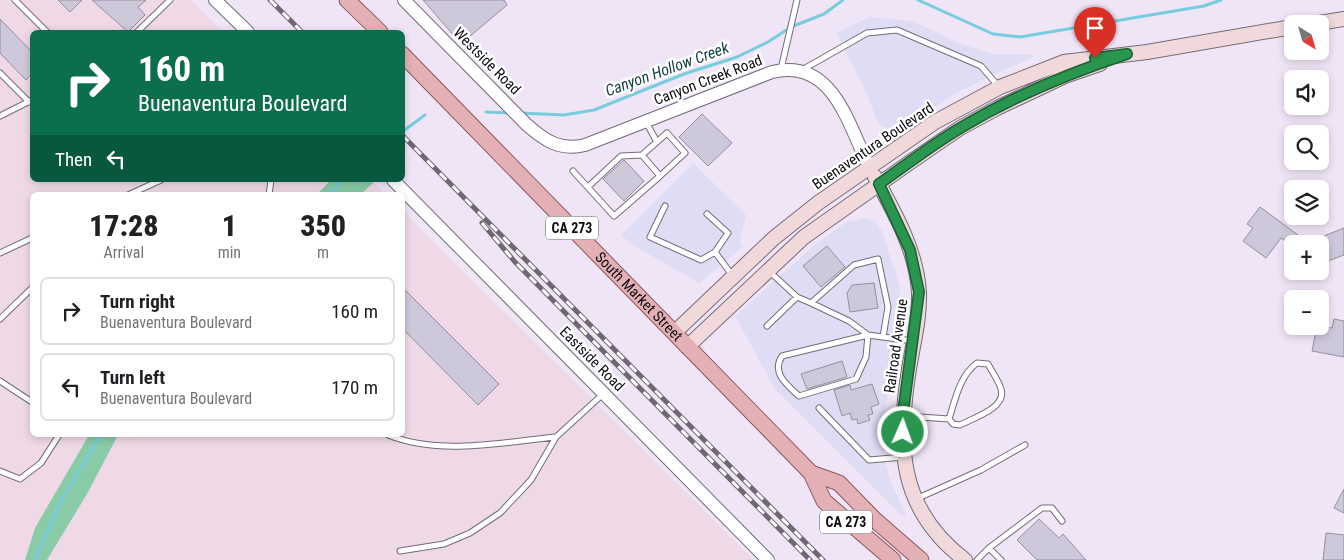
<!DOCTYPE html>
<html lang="en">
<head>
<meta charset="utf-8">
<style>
	:root { --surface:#fff; --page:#f6f6f6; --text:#202124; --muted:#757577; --line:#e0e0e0 }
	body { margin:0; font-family:"Roboto Condensed",sans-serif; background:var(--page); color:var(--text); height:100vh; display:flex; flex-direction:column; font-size:19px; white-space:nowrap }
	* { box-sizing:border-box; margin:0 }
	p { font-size:16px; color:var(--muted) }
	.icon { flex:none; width:28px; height:28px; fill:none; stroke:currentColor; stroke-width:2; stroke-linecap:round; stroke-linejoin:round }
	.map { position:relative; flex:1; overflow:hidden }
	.details { position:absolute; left:30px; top:192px; width:375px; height:245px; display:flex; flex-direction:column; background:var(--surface); border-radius:8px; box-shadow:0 2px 8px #0003 }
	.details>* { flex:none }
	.hud { position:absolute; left:30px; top:30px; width:375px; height:152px; border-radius:8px; box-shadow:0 2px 8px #0003; background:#0b6e4f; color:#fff; overflow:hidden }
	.needle { width:32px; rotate:143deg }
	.fabs { position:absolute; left:1284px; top:15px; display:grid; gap:10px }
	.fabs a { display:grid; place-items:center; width:45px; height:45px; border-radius:8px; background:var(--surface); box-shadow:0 2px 8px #0003; font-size:25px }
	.pin { position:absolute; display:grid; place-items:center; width:42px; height:42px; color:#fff; margin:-51px -21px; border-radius:50% 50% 50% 0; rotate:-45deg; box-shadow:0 0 5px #0007 }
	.pin .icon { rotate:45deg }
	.me { position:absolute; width:55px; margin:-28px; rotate:2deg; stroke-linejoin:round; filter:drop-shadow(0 0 4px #0008) }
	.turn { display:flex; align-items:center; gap:18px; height:105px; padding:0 25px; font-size:22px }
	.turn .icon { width:65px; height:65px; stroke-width:2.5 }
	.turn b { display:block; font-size:35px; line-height:42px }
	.then { display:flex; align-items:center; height:48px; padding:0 25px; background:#0003; gap:10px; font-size:19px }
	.eta { display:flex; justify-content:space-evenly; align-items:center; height:85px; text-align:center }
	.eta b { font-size:30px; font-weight:800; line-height:35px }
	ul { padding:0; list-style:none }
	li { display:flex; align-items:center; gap:15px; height:68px; margin:0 10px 8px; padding:0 15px; border:2px solid var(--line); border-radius:8px }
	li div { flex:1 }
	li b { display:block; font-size:19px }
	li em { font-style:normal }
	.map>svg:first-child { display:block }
</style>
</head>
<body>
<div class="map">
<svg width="1344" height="560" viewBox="0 0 1344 560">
	<rect width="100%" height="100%" fill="#f0e5f7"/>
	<path fill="#dfddf3" d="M869 17 912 21 961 44 994 54H1029L1034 57 997 73 956 93 904 128 896 130 881 126 876 118 865 89 836 33Z
		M693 163 746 215 740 242 743 247 699 283 631 244 621 235Z
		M863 218 874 221 882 231 900 288 898 322 882 434 886 464 891 483 906 514 902 516 775 389 735 316 811 248 849 220 852 222Z"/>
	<path fill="#efd9e6" d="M0 0H191L223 32H32V180H371L386 195H32V435H402L403 211 754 560H0Z"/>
	<path fill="#88cba6" d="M331 180H371L374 182 360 195H316Z
		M89 435H118L87 494 47 560H25L35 528Z"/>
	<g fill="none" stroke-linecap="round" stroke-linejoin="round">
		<path stroke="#77cddd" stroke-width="3" d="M918 0 993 34 1020 37 1204 6 1221 0
			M486 112 510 113
			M521 113 564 115 594 110 684 74 737 57 768 42 791 27 824 14 843 0
			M402 132 425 115
			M328 195 343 180
			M35 560 61 501 101 435"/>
	</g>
	<path fill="#cec8db" stroke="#948ea0" d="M58 0H82L70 12Z
		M92 0H146L138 7 145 15 128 32Z
		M423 0H504L507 5 469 37 463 30 455 37Z
		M0 19 32 52V73L26 80 0 53Z
		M702 114 732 143 708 166 679 137Z
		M624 160 644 181 624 201 603 179Z
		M1260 207 1298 235 1291 245 1281 238 1266 258 1243 241 1253 228 1247 224Z
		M1344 228V255L1320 264V244H1304Z
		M827 246 845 267 821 287 803 266Z
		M874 283 878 308 850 312 847 293 852 285Z
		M402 287 499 384 478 405 402 328Z
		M1334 319 1344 321V357L1312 351 1317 326 1332 328Z
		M842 361 847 377 807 389 801 374Z
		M872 384 879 404 871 407 873 414 868 415 870 420 858 424 857 419 852 420 850 413 842 416 834 390 850 385 851 390Z
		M1344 489V513L1334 508Z
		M1039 519 1059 538 1063 534 1086 560H1037L1017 540Z
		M1326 533 1344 535V560H1323Z"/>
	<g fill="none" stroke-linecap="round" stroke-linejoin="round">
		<defs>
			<path id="service" d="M15 0 47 32
				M137 32 170 0
				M781 69 797 0
				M802 70 867 33 897 30 981 66 999 87
				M0 73 29 102
				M0 116 32 100
				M646 122 657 142
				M667 133 685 153 660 176 642 155Z
				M573 171 614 216 660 176
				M588 187 621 156 642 155
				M128 195 161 180
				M269 195 271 180
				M665 206 650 237 701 260 715 252 732 275
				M707 214 728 233 715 252
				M0 253 32 238
				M770 272 797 297 811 303
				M0 319 32 288
				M767 326 797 297
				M883 337 888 307 878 259 854 265 811 303 849 321 868 335 866 357 856 379 799 396C787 385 771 373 782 356L868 335 913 341
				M0 381 32 402
				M819 408 869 460 904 457
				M906 416 949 419 953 424 960 425C973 418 1007 408 1001 389 999 381 992 372 988 364L977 363C960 375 955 400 949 419
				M388 435C441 456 501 442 556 437
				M0 471 20 479 41 463 59 435
				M916 499 981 470 1025 445
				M400 551 444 544 470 533 500 513 531 480 556 437 603 394
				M977 560 989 548
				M1001 560 989 548 1042 508H1052L1062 521"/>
			<path id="tertiary" d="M215 0 248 32
				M404 0 526 124C545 141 560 151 585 145L772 72C834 57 848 126 870 168
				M393 180 768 560"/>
			<path id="secondary" d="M1313 24 1344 19
				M875 177C895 213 917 252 919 293 920 318 913 344 909 369 897 446 898 509 965 560
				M675 332 774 238 818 203 935 122 1000 87 1064 62 1147 52 1292 27
				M687 347 804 237 909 163 960 128 997 108 1065 76 1100 64"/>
			<g id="primary">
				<path d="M347 0 380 32"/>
				<path id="s1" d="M402 54 811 473 824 501 893 560"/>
				<path d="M811 473 839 483 875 520 921 560"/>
			</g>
		</defs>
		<use href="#service" stroke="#746b7a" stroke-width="7"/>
		<use href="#tertiary" stroke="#746b7a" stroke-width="14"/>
		<use href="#secondary" stroke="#746b7a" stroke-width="16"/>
		<use href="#primary" stroke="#8d555c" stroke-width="17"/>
		<use href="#service" stroke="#fff" stroke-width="5"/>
		<use href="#tertiary" stroke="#fff" stroke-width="12"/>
		<use href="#secondary" stroke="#f1d8da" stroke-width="14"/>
		<use href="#primary" stroke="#e3b1b5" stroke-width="15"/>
		<defs>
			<path id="rail" d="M270 0 302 32
				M402 135 823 560
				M482 223 515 262 810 560"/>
		</defs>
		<use href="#rail" stroke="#6f6873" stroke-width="5"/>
		<use href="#rail" stroke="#fff" stroke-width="3" stroke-dasharray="9" stroke-linecap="butt"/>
	</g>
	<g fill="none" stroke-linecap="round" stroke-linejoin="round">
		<defs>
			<path id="route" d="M903 432 902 420 919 292 910 250 879 184C906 165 933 144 962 127 1014 96 1069 73 1127 54L1095 58"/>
		</defs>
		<use href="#route" stroke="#1b6133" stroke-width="12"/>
		<use href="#route" stroke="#2a954e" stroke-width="9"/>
	</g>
	<g text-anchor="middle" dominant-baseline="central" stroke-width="5" stroke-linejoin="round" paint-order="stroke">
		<g fill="#fff" stroke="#575558" stroke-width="1">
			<rect x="546" y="216.5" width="52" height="23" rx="4"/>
			<rect x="820" y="510.5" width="52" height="23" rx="4"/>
		</g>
		<g font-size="14" font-weight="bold" fill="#0f0c11">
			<text x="572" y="228">CA 273</text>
			<text x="846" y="522">CA 273</text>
		</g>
		<g font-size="15" fill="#0f0c11" stroke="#fff">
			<text transform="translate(487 61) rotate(45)">Westside Road</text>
			<text transform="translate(708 80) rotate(-21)">Canyon Creek Road</text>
			<text transform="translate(873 146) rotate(-34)">Buenaventura Boulevard</text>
			<text stroke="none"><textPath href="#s1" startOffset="339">South Market Street</textPath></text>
			<text transform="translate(896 346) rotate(-82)">Railroad Avenue</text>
			<text transform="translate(592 359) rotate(45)">Eastside Road</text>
		</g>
		<g font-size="16" font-style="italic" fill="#143d44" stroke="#fff">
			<text transform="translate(667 69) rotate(-20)">Canyon Hollow Creek</text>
		</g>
	</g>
</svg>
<div class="fabs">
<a><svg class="needle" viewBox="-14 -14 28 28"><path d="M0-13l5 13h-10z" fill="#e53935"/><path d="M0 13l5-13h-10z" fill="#757577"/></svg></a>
<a><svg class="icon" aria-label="sound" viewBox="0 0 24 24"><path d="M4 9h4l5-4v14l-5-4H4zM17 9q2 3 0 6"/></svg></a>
<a><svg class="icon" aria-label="search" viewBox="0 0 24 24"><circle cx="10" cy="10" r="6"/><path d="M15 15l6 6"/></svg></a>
<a><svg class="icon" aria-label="layers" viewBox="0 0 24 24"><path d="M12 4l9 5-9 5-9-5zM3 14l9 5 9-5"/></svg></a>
<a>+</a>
<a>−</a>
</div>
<div class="pin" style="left:1095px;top:58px;background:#d93025"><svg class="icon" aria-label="arrive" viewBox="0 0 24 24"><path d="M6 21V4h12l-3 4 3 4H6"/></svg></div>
<svg class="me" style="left:903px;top:432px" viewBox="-20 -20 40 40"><circle r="17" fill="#2a954e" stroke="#fff" stroke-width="3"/><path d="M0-11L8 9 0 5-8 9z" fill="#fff"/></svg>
<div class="hud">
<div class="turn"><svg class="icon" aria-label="right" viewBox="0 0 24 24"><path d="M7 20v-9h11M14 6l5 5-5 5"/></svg><div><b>160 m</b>Buenaventura Boulevard</div></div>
<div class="then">Then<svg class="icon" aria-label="left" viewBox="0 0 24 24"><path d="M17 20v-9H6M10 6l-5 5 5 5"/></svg></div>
</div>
<section class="details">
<div class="eta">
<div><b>17:28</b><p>Arrival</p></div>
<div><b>1</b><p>min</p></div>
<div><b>350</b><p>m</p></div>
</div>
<ul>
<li><svg class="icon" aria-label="right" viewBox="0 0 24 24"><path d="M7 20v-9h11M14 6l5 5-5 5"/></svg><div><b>Turn right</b><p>Buenaventura Boulevard</p></div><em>160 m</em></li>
<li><svg class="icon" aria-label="left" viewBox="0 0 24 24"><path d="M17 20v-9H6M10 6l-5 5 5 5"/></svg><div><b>Turn left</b><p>Buenaventura Boulevard</p></div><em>170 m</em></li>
</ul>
</section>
</div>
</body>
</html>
